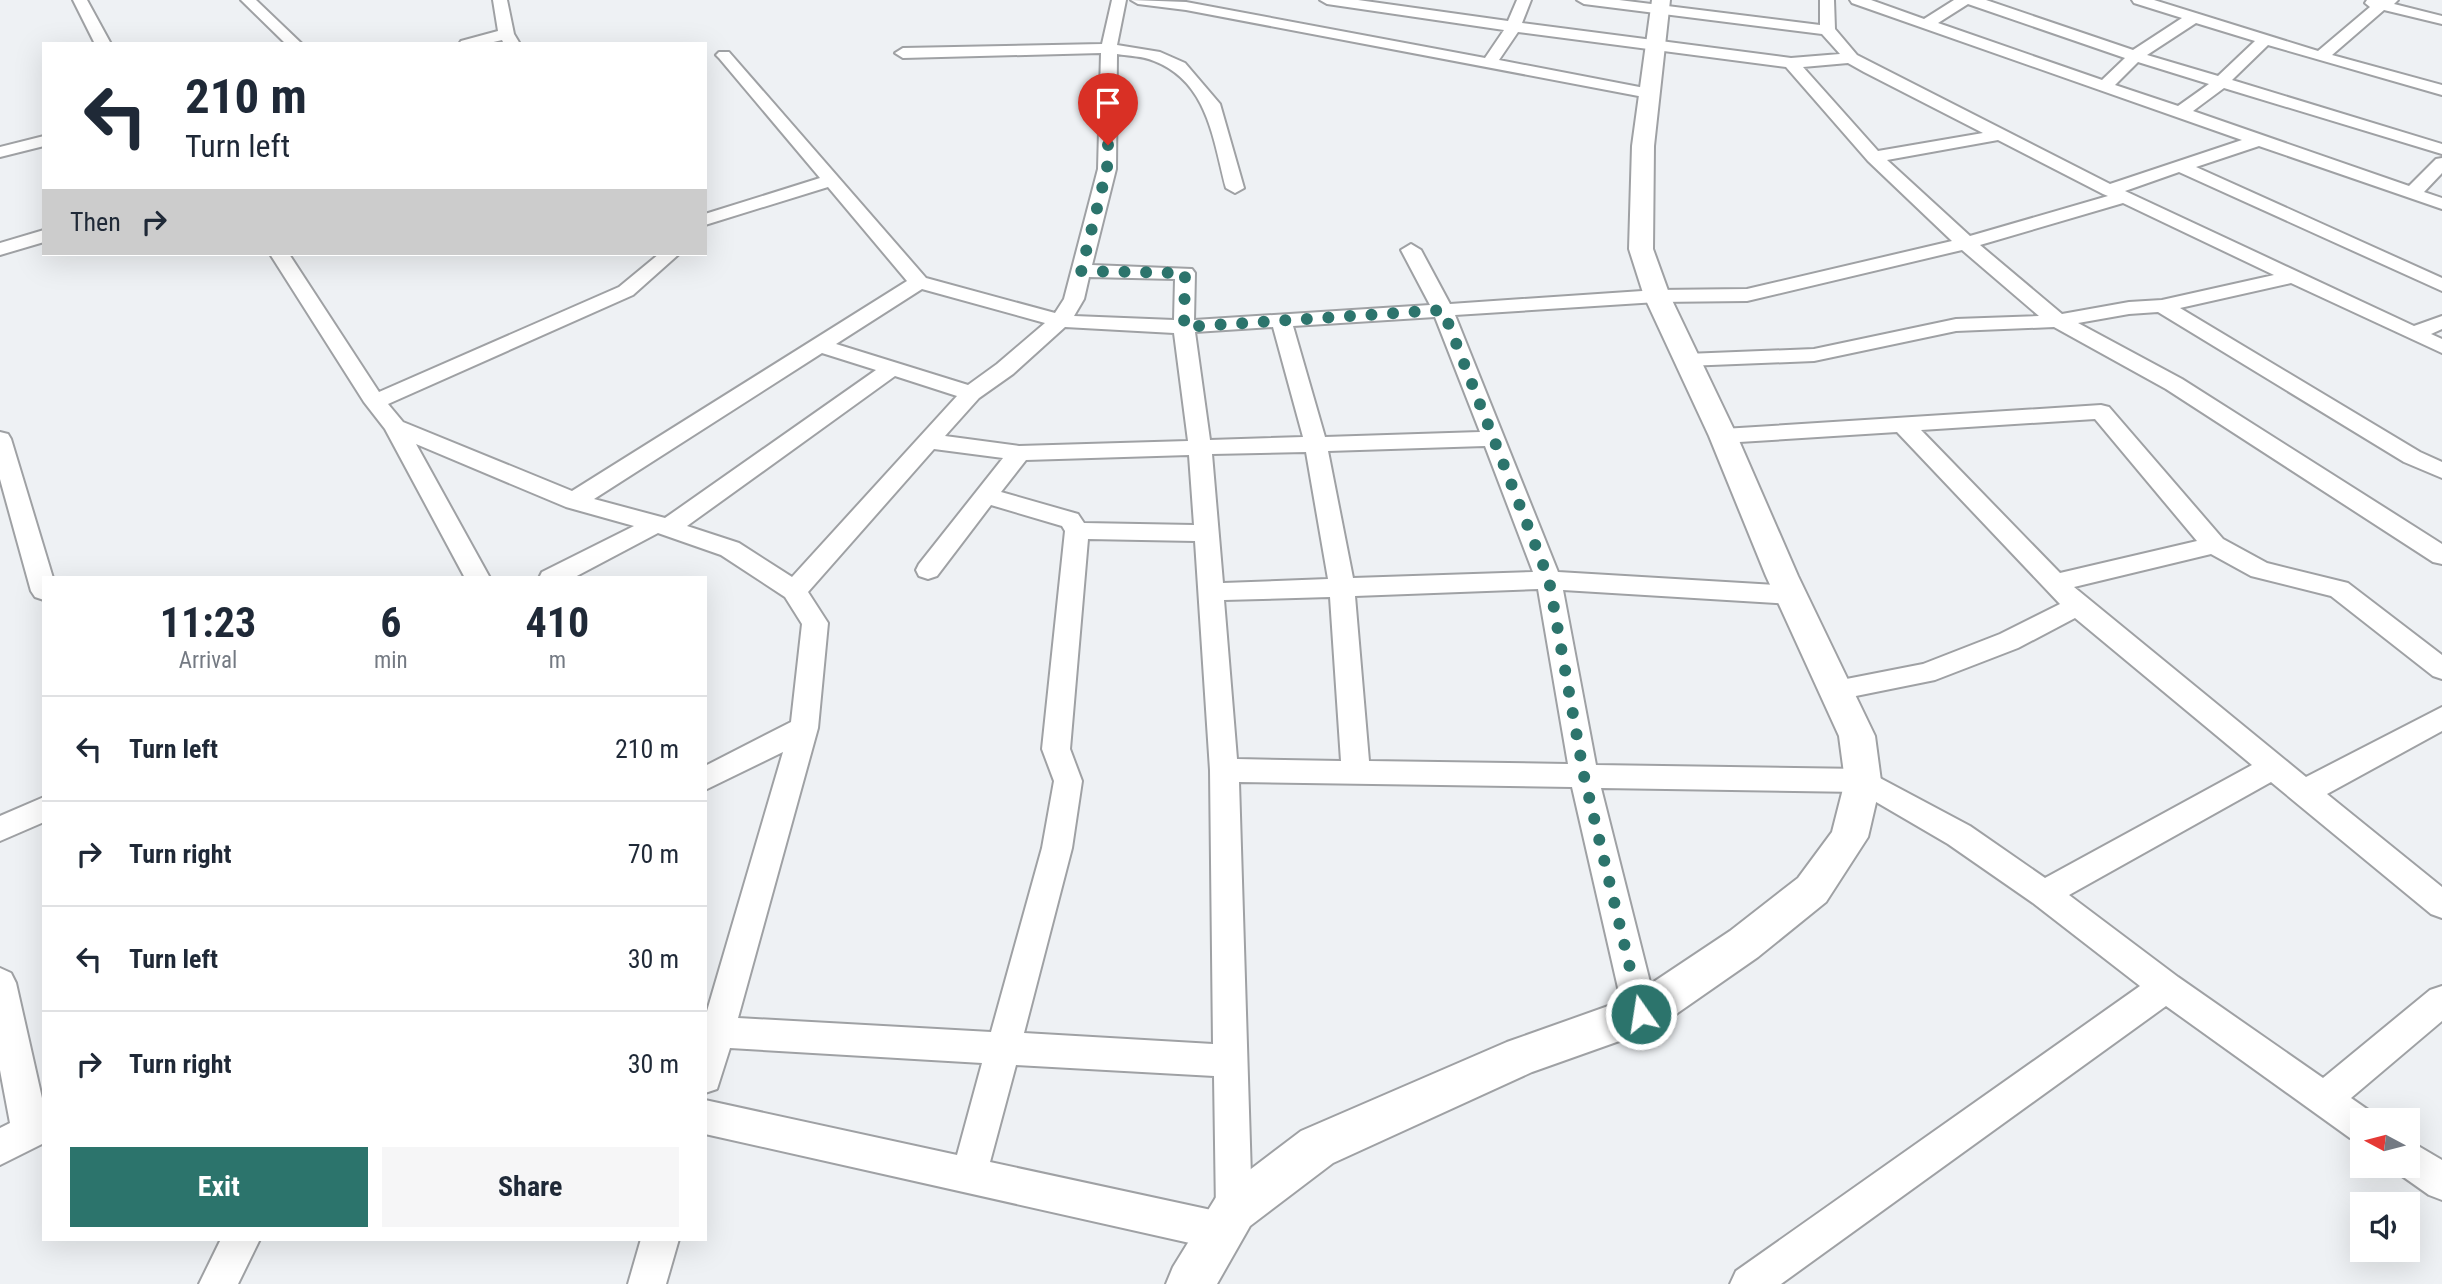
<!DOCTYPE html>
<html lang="en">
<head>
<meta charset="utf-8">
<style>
	:root { --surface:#fff; --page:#f6f6f7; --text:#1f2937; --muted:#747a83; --line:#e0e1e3; --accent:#2c746c }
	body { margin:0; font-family:"Roboto Condensed",sans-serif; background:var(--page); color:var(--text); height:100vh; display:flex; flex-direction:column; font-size:26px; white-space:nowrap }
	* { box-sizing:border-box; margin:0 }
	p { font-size:23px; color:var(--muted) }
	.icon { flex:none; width:38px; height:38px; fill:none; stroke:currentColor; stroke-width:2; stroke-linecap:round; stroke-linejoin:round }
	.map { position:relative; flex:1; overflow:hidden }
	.panel { position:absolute; left:42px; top:576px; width:665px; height:665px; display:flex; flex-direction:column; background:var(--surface); border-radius:0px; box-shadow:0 7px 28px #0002 }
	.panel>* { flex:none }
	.guide { position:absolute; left:42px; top:42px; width:665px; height:214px; border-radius:0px; box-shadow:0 7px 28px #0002; background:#fff; color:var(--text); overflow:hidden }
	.needle { width:46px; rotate:277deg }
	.buttons { position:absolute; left:2350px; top:1108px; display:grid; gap:14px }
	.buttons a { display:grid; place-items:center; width:70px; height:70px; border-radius:0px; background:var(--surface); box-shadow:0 7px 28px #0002; font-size:35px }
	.pin { position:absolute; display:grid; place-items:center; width:60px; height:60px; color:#fff; margin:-72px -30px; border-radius:50% 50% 50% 0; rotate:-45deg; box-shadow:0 0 7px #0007 }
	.pin .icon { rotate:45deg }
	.me { position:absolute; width:77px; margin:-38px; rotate:347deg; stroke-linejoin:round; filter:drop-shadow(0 0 5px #0008) }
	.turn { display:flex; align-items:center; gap:24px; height:147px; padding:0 28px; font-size:32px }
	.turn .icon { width:91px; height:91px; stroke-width:2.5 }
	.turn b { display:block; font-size:49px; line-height:60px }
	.then { display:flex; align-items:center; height:66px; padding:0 28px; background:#0003; gap:14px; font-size:26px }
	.eta { display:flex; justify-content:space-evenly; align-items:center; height:119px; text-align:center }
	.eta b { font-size:42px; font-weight:700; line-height:49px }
	.button { display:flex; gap:14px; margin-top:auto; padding:14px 28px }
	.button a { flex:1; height:80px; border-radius:0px; background:var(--accent); color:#fff; font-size:28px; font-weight:700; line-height:80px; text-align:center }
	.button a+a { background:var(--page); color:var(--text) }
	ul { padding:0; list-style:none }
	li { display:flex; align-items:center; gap:21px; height:105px; padding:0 28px; border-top:2px solid var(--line) }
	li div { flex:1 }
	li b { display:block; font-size:26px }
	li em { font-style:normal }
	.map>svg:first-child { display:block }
</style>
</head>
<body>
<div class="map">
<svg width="2442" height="1284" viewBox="0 0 2442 1284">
	<rect width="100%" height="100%" fill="#eef1f4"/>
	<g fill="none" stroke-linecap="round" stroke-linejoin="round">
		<defs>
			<path id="minor" d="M73 0H87L111 44H95Z
				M241 0H256L302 44H286Z
				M493 0H507L514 34 520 44H504L502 40 485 44H459L461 41 498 31Z
				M1112 0H1126L1117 45 1160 52 1185 63 1220 104 1244 188 1235 193 1226 188C1213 139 1208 82 1154 61 1143 56 1129 56 1117 54L1116 169 1092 265 1192 269 1195 273 1194 320 1430 305 1401 250 1411 244 1421 250 1450 304 1657 290 1747 289 1952 241 1868 161 1786 67 1518 32 1499 60 1655 90 1657 93 1655 96 1649 98 1186 10 1138 4 1131 0 1186 2 1485 58 1504 30 1327 4 1320 0H1358L1508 21 1517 0H1531L1522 23 1791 58 1840 54 1822 34 1584 4 1577 0H1619L1820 25V0H1834L1835 29 1857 55 2110 184 2242 140 1852 3 1850 0H1871L1924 19 1954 0H1986L2133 50 2182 18 2134 3 2132 0H2154L2318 51 2370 7 2365 3 2367 0H2398L2394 4 2442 16V24L2384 10 2332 55 2442 85V95L2268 45 2232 80 2442 144V154L2224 88 2193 111 2409 186 2436 159 2442 158V173L2424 192 2442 198V209L2259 146 2196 167 2442 278V291L2179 172 2125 191 2414 326 2442 316V329L2431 334 2442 339V353L2291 283 2180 308 2420 452 2442 462V478L2404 462 2158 312 2129 314 2078 323 2182 379 2442 544V564L2433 562 2166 389 2054 327 1956 331 1814 361 1686 366 1679 364 1675 360 1679 356 1686 354 1814 349 1956 319 2039 316 1962 250 1747 301 1657 302 1455 315 1558 572 1792 586 1801 589 1805 595 1801 601 1792 604 1563 590 1596 765 1863 769 1970 826 2045 878 2252 765 2075 618 2018 648 1935 680 1836 700 1826 697 1822 690 1826 683 1923 664 2000 634 2060 604 1897 432 1723 443 1715 441 1712 436 1715 431 1723 429 2101 405 2109 407 2223 539 2267 563 2348 583 2442 655V679L2433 676 2331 596 2251 576 2211 554 2074 587 2306 777 2442 707V731L2327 794 2442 887V918L2431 914 2271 782 2069 895 2178 977 2323 1078 2430 990 2442 986V1021L2351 1098 2374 1114 2377 1120H2362V1143L2350 1138 2166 1006 1781 1284H1730L1736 1271 2140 986 2033 903 1948 844 1859 792 1601 788 1658 1014 1653 1025 1641 1029 1629 1025 1624 1014 1572 787 1239 782 1252 1210 1247 1223 1238 1227 1240 1231 1234 1244 1221 1250 705 1134V1100L957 1155 982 1063 730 1048 717 1089 705 1093V1018L783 752 705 790V766L791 722 802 624 785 597 721 555 658 533 573 578H539L542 572 634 526 566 507 416 444 490 578H465L385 429 364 402 270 254H289L379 392 619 287 659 254H679L633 295 388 404 403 422 572 491 907 281 828 187 705 225V214L820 178 719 58 716 55 719 52H729L926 278 1055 313 1064 299 1098 169 1101 53 903 58 895 53 903 48 1102 44ZM1968 4 2125 58 2102 80 1938 23ZM2196 23 2255 41 2218 76 2147 55ZM2138 62 2209 84 2178 106 2115 85ZM1848 63 1864 72 1983 133 1878 151 1803 67ZM1998 140 2103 194 2108 196 1970 236 1887 160ZM2123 203 2274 275 2162 300 2129 302 2062 314 1980 245ZM1089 277 1175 279 1174 320 1074 316 1084 299ZM922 289 1045 323 997 364 968 385 836 344ZM1435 317 1480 432 1325 437 1293 326ZM1065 327 1174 333 1188 441 1019 446 945 436 979 398 1013 374ZM1273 327 1303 437 1210 440 1195 332ZM822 353 876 370 665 518 594 499ZM895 376 957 396 792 577 739 543 687 526ZM2095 419 2197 541 2060 573 1921 430ZM1485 446 1533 572 1353 578 1328 451ZM934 449 1003 458 919 564 916 570 919 576 928 579 937 576 991 505 1062 526 1065 531 1042 749 1054 781 1042 848 991 1032 738 1018 818 728 828 623 808 592ZM1306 452 1328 579 1223 583 1212 454ZM1189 455 1194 525 1084 523 1078 514 1001 492 1026 460ZM1088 539 1195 541 1210 770 1213 1044 1024 1033 1072 848 1082 781 1070 749ZM1538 589 1568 764 1369 761 1355 596ZM1330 597 1341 761 1237 759 1224 600ZM1016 1065 1214 1076 1216 1211 990 1162Z
				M44 136V146L0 157V147Z
				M44 230V242L0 255V243Z
				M0 432 8 434 11 439 53 578H44V600L35 597 31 591 0 479Z
				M44 797V822L0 841V816Z
				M0 968 11 973 16 983 44 1107V1143L0 1165V1128L10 1123 0 1070Z
				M2408 1140 2442 1160V1200L2429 1195 2395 1171 2393 1166H2408Z
				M221 1239H260L238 1284H199Z
				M641 1239H679L666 1284H628Z"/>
			<path id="tertiary" d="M1652 0H1670L1654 146 1653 249 1670 296 1737 436 1798 576 1875 736 1881 781 1868 837 1826 902 1758 957 1656 1028 1532 1072 1333 1163 1250 1226 1217 1284H1166L1173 1267 1218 1194 1301 1131 1507 1042 1628 999 1730 931 1798 878 1832 832 1845 781 1839 736 1766 576 1709 436 1644 296 1629 249 1632 146Z"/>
		</defs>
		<use href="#minor" stroke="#9fa1a4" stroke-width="4"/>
		<use href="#tertiary" stroke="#9fa1a4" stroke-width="4"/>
		<use href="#minor" fill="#fff" fill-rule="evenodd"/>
		<use href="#tertiary" fill="#fff" fill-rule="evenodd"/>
	</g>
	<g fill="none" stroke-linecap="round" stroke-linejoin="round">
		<path stroke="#2c746c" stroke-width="12" stroke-dasharray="0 21.6" d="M1108 145 1107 169 1081 271 1185 273 1184 327 1443 310 1549 580 1584 776 1641 1014"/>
	</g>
</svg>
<div class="buttons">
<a><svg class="needle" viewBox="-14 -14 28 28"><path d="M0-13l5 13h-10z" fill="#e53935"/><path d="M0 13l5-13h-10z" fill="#747a83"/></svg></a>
<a><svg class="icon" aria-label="sound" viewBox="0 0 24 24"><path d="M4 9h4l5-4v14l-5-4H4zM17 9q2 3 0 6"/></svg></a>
</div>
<div class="pin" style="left:1108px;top:145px;background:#d93025"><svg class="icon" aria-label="arrive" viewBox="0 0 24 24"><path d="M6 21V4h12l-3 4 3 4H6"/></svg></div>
<svg class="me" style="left:1641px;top:1014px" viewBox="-20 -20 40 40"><circle r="17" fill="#2c746c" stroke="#fff" stroke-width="3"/><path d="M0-11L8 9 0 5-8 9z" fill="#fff"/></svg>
<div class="guide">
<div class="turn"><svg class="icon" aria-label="left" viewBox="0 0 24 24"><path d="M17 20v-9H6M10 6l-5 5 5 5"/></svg><div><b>210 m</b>Turn left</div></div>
<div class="then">Then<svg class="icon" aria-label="right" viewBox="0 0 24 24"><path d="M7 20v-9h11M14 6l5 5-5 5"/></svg></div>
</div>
<section class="panel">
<div class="eta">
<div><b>11:23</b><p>Arrival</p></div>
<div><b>6</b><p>min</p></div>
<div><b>410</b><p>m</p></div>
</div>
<ul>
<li><svg class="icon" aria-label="left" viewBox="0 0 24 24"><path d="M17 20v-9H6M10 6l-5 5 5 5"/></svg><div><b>Turn left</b></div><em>210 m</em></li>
<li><svg class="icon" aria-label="right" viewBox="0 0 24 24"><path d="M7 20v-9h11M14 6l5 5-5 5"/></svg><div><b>Turn right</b></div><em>70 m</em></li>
<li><svg class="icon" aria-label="left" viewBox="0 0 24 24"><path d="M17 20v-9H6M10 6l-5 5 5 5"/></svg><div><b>Turn left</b></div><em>30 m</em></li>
<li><svg class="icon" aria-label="right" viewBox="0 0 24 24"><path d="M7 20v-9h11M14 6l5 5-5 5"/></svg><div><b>Turn right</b></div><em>30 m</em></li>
</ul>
<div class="button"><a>Exit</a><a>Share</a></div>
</section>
</div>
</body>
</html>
